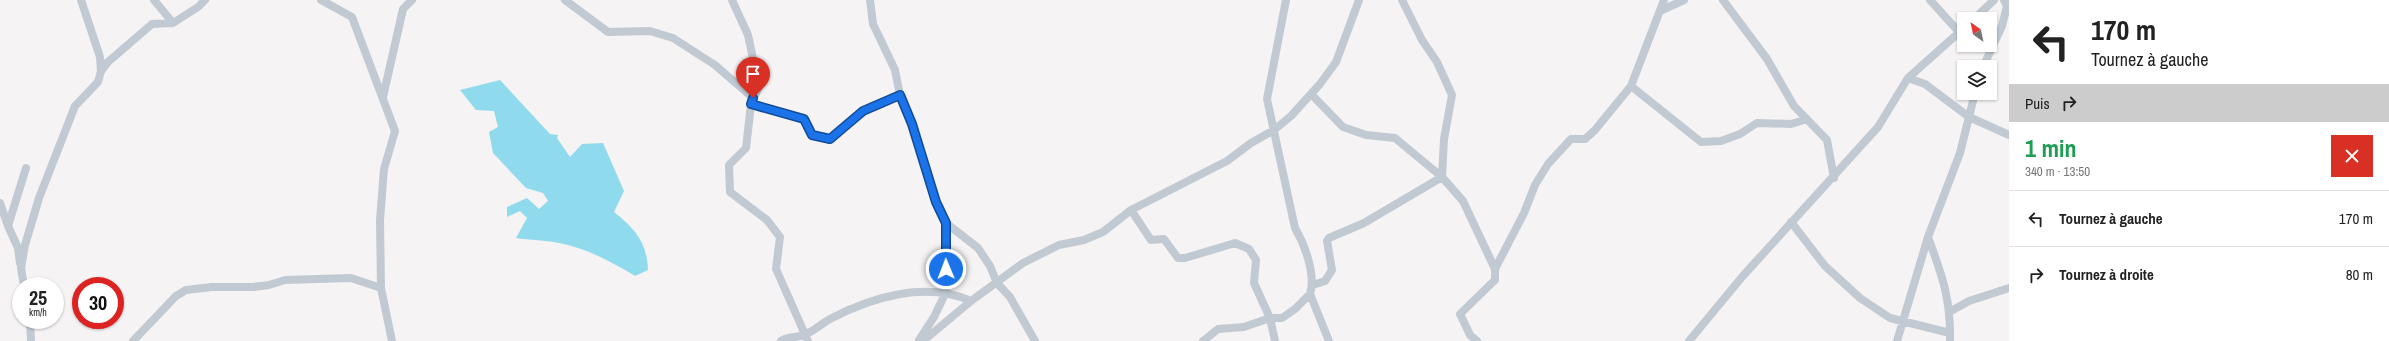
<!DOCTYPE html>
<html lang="fr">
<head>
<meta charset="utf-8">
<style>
	:root { --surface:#fff; --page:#f2f2f2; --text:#222; --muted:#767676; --line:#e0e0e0 }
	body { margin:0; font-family:"Archivo Narrow",sans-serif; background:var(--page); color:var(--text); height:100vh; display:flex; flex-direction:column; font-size:15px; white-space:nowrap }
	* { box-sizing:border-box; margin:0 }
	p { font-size:13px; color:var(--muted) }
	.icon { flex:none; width:22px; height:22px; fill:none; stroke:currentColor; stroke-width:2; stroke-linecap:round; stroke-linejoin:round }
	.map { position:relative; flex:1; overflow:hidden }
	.panel { display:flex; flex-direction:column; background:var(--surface); width:380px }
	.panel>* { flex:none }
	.banner { background:#fff; color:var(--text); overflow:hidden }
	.needle { width:26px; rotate:327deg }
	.buttons { position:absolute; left:1957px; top:12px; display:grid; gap:8px }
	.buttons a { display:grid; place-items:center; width:40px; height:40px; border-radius:0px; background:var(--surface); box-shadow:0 1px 3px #0004; font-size:20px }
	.speed { position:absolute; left:12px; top:277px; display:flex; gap:8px; font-size:20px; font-weight:700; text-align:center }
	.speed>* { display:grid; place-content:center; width:52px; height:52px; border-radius:50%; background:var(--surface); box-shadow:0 1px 3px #0004; line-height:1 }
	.speed small { font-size:10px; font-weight:400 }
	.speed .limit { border:6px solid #d22; background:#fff; color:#111 }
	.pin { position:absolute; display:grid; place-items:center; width:34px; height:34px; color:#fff; margin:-41px -17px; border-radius:50% 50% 50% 0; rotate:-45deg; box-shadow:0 0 4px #0007 }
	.pin .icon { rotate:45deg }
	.me { position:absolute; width:44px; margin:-22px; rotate:359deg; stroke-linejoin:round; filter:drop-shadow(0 0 3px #0008) }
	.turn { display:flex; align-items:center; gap:14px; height:84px; padding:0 16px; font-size:18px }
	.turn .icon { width:52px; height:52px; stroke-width:2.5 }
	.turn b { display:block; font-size:28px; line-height:34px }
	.then { display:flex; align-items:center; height:38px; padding:0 16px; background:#0003; gap:8px; font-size:15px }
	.round { display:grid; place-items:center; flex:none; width:42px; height:42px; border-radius:0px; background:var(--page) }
	.headline { display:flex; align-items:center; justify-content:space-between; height:68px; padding:0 16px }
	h1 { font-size:24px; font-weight:700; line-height:30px; color:#1e9e55 }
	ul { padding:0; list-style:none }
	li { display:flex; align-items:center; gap:12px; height:56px; padding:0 16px; border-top:1px solid var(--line) }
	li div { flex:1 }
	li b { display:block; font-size:15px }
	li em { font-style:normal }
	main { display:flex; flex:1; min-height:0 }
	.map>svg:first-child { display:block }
</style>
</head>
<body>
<main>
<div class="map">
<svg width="2009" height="341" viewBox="0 0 2009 341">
	<rect width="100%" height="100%" fill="#f5f3f3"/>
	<path fill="#90daee" d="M500 80 550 134 558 135 557 138 570 157 582 144 603 143 624 191 614 212C635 229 647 242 648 270L635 276C612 262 586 248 559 243 545 240 530 240 516 238L527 218 520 211 507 217V207L527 198 539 209 548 201 543 193 526 188 493 153 489 132 498 127 494 111 476 110 460 90Z"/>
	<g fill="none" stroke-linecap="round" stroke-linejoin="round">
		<path stroke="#c1cad2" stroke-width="8" d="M81 0 100 57 101 71
			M154 0 173 23
			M321 0 352 17 395 131 384 169 380 220 381 288 392 341
			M565 0 608 32 650 31 673 38 715 65 753 98 751 104 803 119 812 135 830 139 863 111 900 95
			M732 0 748 35 759 87 751 104 746 148 729 165 730 192 767 220 780 237 776 269 808 341
			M870 0 873 24 895 70 900 95 912 124 936 202 946 223 945 294 934 317 919 340
			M1286 0 1267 99 1295 228C1305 245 1316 275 1310 294L1329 341
			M1402 0 1422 40 1437 62 1452 95 1444 139 1442 177 1463 201 1495 269V280L1460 314 1470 335 1477 341
			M1723 0 1767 59 1794 106 1827 140 1834 178
			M1930 0 1959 32
			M1660 11 1684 0
			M1974 19 1994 0
			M1983 67 2002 26 2007 6 2004 0
			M1908 78 1925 84 1969 117 2009 135
			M1631 86 1701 142 1721 141 1740 134 1757 123 1791 124 1807 119
			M1311 94 1343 127 1366 135 1395 138 1442 177 1364 223 1329 238 1327 241 1332 270 1325 281 1313 285
			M383 97 403 9 412 0
			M0 203 8 226
			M1131 210 1151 240 1164 239 1178 258H1185L1235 243 1249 249 1256 260 1254 283 1270 318 1275 341
			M1791 222 1825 266 1860 298 1890 318 1950 333
			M946 223 978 248 990 266 997 283 1010 297 1035 341
			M20 263 18 248 8 226 26 168
			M1495 269 1524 213 1535 185 1548 164 1571 139H1585L1595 130 1631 86 1664 0
			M24 286 21 268 25 245 39 198 75 106 98 82 101 71 108 62 152 24 173 23 198 7 205 0
			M1951 311 1969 301 2009 288
			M30 320 31 341
			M133 341 176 296 186 290 212 287H253L269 285 285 280 351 278 381 288
			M781 341C788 336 797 338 804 335 813 332 821 324 830 319 872 297 925 281 971 301
			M923 341 971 301 1023 263 1059 245 1084 240 1103 232 1131 210 1227 161 1251 143 1274 130 1291 116 1320 84 1336 62 1359 0
			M1203 341 1218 329 1244 327 1270 318H1282L1295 309 1310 294
			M1689 341 1742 277 1878 127 1908 78 1964 28
			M1897 341 1928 237
			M1950 341C1951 299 1942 275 1928 237L1960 153 1975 93"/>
	</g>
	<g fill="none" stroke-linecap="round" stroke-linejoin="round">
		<defs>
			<path id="route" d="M753 98 751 104 804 119 812 135 830 139 863 111 900 95 912 124 936 202 946 223V269"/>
		</defs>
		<use href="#route" stroke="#114b97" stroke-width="10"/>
		<use href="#route" stroke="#1a73e8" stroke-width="7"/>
	</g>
</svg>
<div class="buttons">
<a><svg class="needle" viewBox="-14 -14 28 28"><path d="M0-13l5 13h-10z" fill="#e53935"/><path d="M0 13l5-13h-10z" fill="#767676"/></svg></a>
<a><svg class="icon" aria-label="layers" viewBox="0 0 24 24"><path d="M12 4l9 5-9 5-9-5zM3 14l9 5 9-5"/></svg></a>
</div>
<div class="speed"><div>25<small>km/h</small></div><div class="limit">30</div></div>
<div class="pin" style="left:753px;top:98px;background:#d93025"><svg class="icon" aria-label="arrive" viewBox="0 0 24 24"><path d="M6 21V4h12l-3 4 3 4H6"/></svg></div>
<svg class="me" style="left:946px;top:269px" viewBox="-20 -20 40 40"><circle r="17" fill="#1a73e8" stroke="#fff" stroke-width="3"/><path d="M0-11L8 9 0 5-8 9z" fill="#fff"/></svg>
</div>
<section class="panel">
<div class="banner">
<div class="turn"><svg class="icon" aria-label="left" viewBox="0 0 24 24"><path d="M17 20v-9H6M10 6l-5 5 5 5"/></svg><div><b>170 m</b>Tournez à gauche</div></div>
<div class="then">Puis<svg class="icon" aria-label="right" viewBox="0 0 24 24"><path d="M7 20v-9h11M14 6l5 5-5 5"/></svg></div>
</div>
<div class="headline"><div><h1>1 min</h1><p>340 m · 13:50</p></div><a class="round" style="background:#d93025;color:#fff"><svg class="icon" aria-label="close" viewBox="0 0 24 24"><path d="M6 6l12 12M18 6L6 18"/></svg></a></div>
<ul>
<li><svg class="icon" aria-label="left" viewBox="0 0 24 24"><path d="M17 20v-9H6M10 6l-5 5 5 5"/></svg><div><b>Tournez à gauche</b></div><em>170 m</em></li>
<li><svg class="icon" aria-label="right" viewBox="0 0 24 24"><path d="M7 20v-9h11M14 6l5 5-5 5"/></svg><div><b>Tournez à droite</b></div><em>80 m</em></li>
</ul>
</section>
</main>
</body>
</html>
